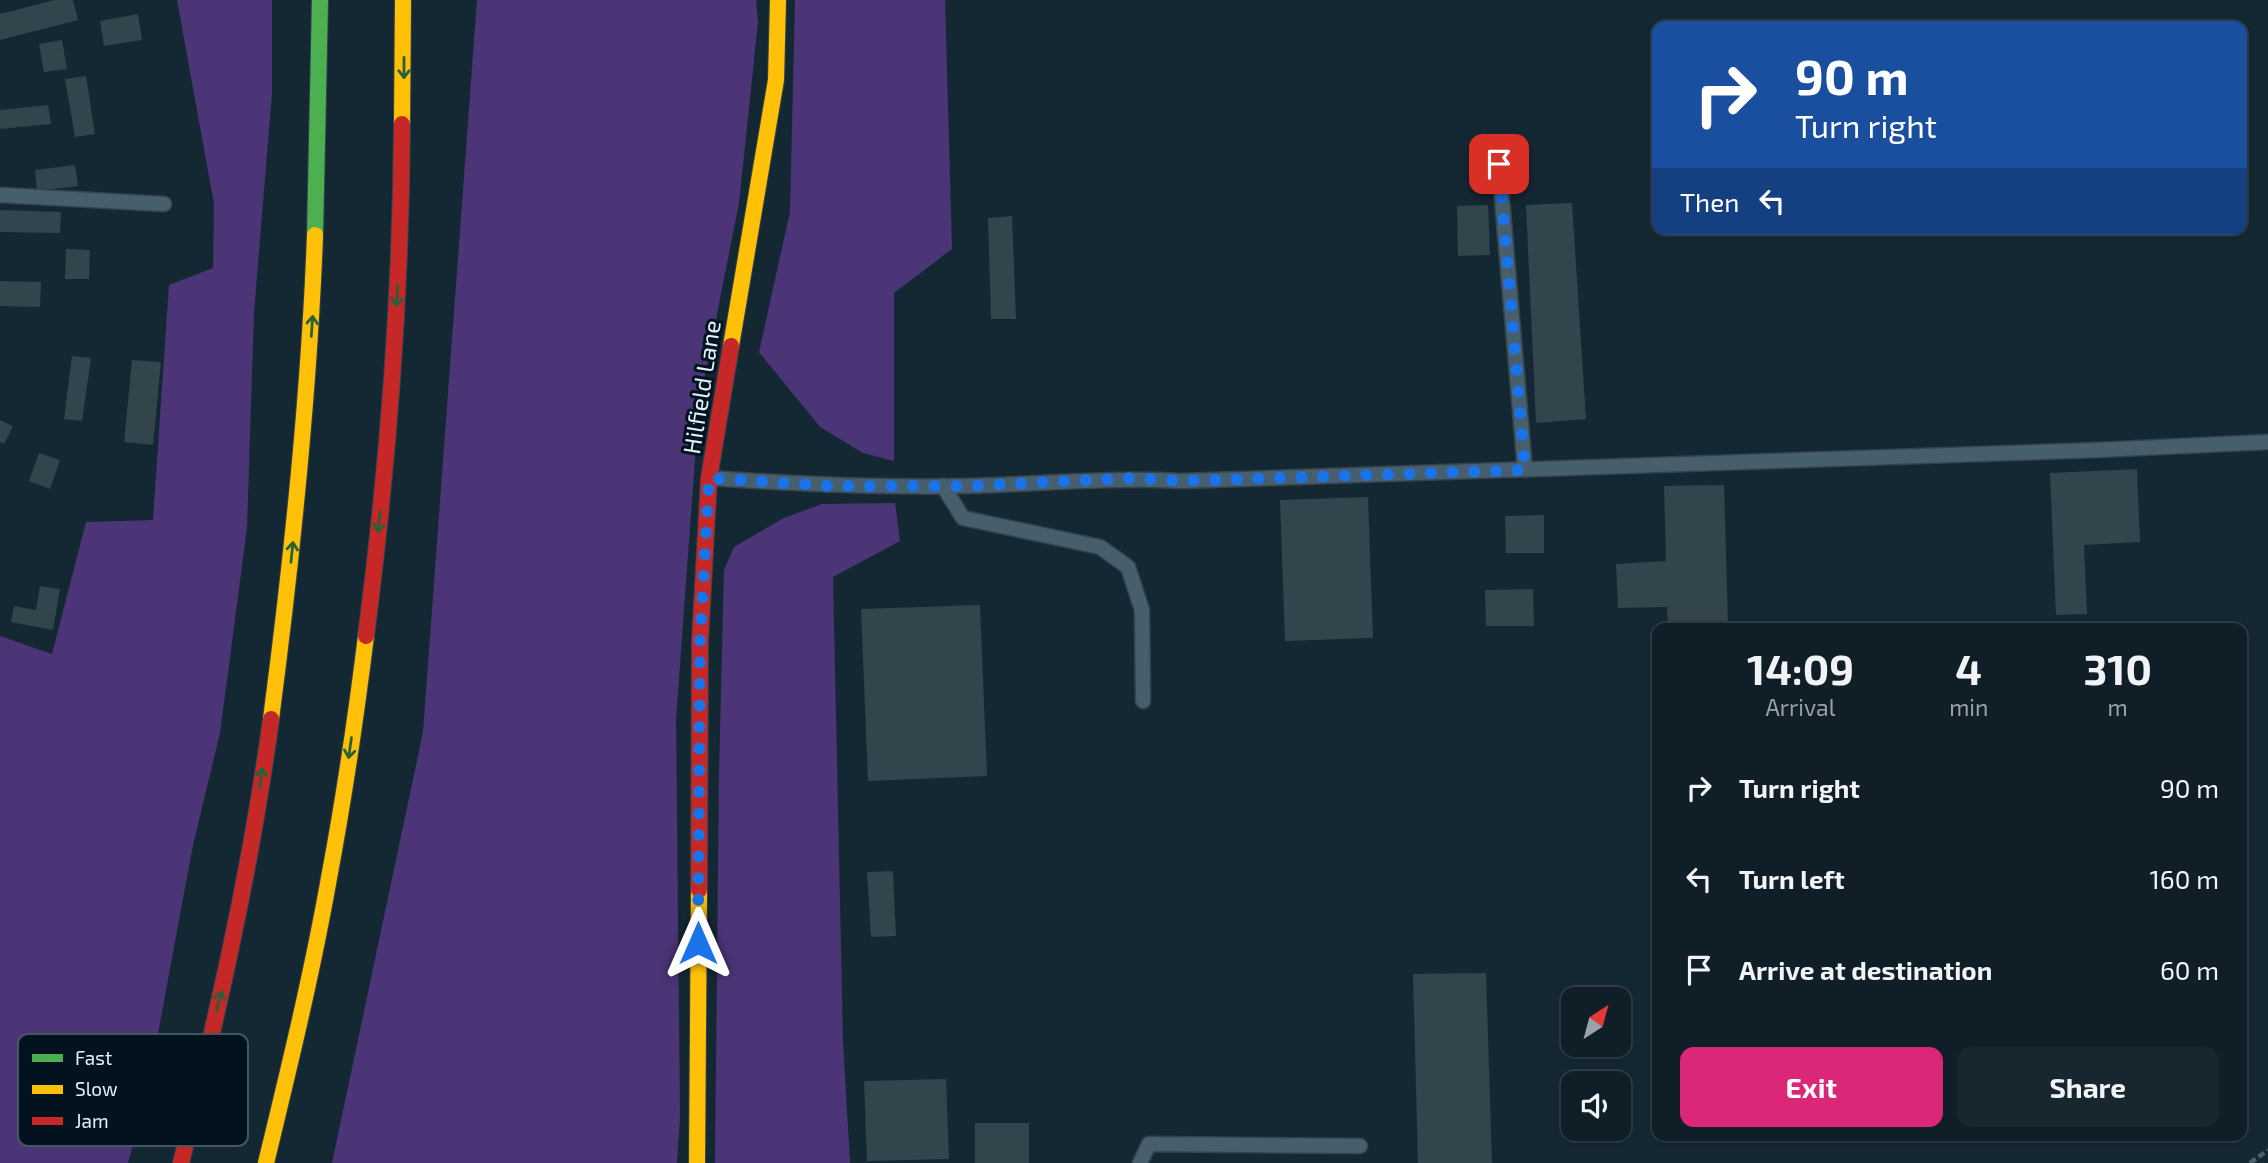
<!DOCTYPE html>
<html lang="en">
<head>
<meta charset="utf-8">
<style>
	:root { --surface:#0f1e27; --page:#18272f; --text:#f1f3f6; --muted:#9ba2a7; --line:#2f3c44; --accent:#db2777 }
	body { margin:0; font-family:"Exo 2",sans-serif; background:var(--page); color:var(--text); height:100vh; display:flex; flex-direction:column; font-size:26px; white-space:nowrap }
	* { box-sizing:border-box; margin:0 }
	p { font-size:23px; color:var(--muted) }
	.icon { flex:none; width:38px; height:38px; fill:none; stroke:currentColor; stroke-width:2; stroke-linecap:round; stroke-linejoin:round }
	.map { position:relative; flex:1; overflow:hidden }
	.details { position:absolute; left:1652px; top:623px; width:595px; height:518px; display:flex; flex-direction:column; background:var(--surface); border-radius:14px; box-shadow:0 4px 10px #0003,0 0 0 2px var(--line) }
	.details>* { flex:none }
	.banner { position:absolute; left:1652px; top:21px; width:595px; height:214px; border-radius:14px; box-shadow:0 4px 10px #0003,0 0 0 2px var(--line); background:#1a4fa0; color:#fff; overflow:hidden }
	.needle { width:46px; rotate:36deg }
	.controls { position:absolute; left:1561px; top:987px; display:grid; gap:14px }
	.controls a { display:grid; place-items:center; width:70px; height:70px; border-radius:14px; background:var(--surface); box-shadow:0 4px 10px #0003,0 0 0 2px var(--line); font-size:35px }
	.pin { position:absolute; display:grid; place-items:center; width:60px; height:60px; color:#fff; margin:-30px; border-radius:14px; box-shadow:0 4px 10px #0006 }
	.me { position:absolute; width:77px; margin:-38px; rotate:0deg; stroke-linejoin:round; filter:drop-shadow(0 0 5px #0008) }
	.turn { display:flex; align-items:center; gap:24px; height:147px; padding:0 28px; font-size:32px }
	.turn .icon { width:91px; height:91px; stroke-width:2.5 }
	.turn b { display:block; font-size:49px; line-height:60px }
	.then { display:flex; align-items:center; height:66px; padding:0 28px; background:#0003; gap:14px; font-size:26px }
	.eta { display:flex; justify-content:space-evenly; align-items:center; height:119px; text-align:center }
	.eta b { font-size:42px; font-weight:700; line-height:49px }
	.cta { display:flex; gap:14px; margin-top:auto; padding:14px 28px }
	.cta a { flex:1; height:80px; border-radius:14px; background:var(--accent); color:#fff; font-size:28px; font-weight:700; line-height:80px; text-align:center }
	.cta a+a { background:var(--page); color:var(--text) }
	ul { padding:0; list-style:none }
	li { display:flex; align-items:center; gap:21px; height:91px; padding:0 28px }
	li div { flex:1 }
	li b { display:block; font-size:26px }
	li em { font-style:normal }
	.map>svg:first-child { display:block }
</style>
</head>
<body>
<div class="map">
<svg width="2268" height="1163" viewBox="0 0 2268 1163">
	<rect width="100%" height="100%" fill="#142834"/>
	<path fill="#4c3577" d="M177 0H272V93L254 312 247 528 220 733 193 845 147 1093 128 1163H0V636L52 654 86 522 153 520 169 285 213 268 214 204Z
		M477 0H756L758 22 739 203 699 405 676 719 680 1117 677 1163H332L423 732Z
		M795 0H945L952 249 894 293V461L863 453 820 427 759 352 790 212Z
		M895 503 900 541 833 577 843 1041 850 1163H715L719 774 724 570 734 547 784 518 822 504Z"/>
	<path fill="#32444c" d="M55 0H73L78 20 0 40V14Z
		M138 14 142 40 104 46 100 21Z
		M62 40 67 69 44 72 39 44Z
		M86 76 95 134 75 137 65 79Z
		M48 105 51 124 0 129V110Z
		M75 165 78 186 37 191 35 170Z
		M1572 203 1586 419 1536 423 1526 205Z
		M1488 205 1490 255 1458 256 1457 206Z
		M0 210 61 212 60 233 0 232Z
		M1012 216 1016 319H991L988 218Z
		M66 249 90 250 89 279H65Z
		M0 281 41 282 40 307 0 306Z
		M72 356 91 358 82 421 64 419Z
		M132 360 161 362 153 445 124 442Z
		M0 420 13 426 4 444 0 442Z
		M39 453 60 460 50 489 29 481Z
		M2137 469 2140 542 2084 545 2087 614 2056 615 2050 473Z
		M1724 485 1728 623 1668 624 1667 607 1618 608 1616 564 1666 561 1664 486Z
		M1368 497 1373 638 1285 641 1280 500Z
		M1544 515V553H1506L1505 516Z
		M40 586 60 589 53 630 11 622 14 606 36 610Z
		M1533 589 1534 626H1486L1485 590Z
		M980 605 987 776 868 781 861 609Z
		M893 871 896 936 871 937 867 872Z
		M1486 973 1492 1163H1418L1413 974Z
		M946 1079 949 1159 867 1161 864 1081Z
		M975 1123H1029V1163H975Z"/>
	<g fill="none" stroke-linecap="round" stroke-linejoin="round">
		<defs>
			<path id="lane" d="M1499 164 1525 470
				M0 195 164 204
				M710 478C796 484 880 488 967 486 1038 484 1109 477 1181 481L2098 450 2268 442
				M943 486 963 518 1100 547 1128 567 1142 610 1143 701
				M1140 1163 1149 1144 1360 1146"/>
			<path id="fast" d="M315 235 320 0"/>
			<path id="slow" d="M402 124 403 0
				M731 346 776 80 778 0
				M271 719C292 559 309 398 315 235
				M266 1163C289 1068 312 974 329 878 344 798 356 717 366 636
				M697 1163 699 890"/>
			<path id="jam" d="M366 636C388 467 401 294 402 124
				M699 890 700 641 709 478 731 346
				M181 1163C217 1016 251 869 271 719"/>
		</defs>
		<use href="#lane" stroke="#34434d" stroke-width="17"/>
		<use href="#fast" stroke="#34434d" stroke-width="18"/>
		<use href="#slow" stroke="#34434d" stroke-width="18"/>
		<use href="#jam" stroke="#34434d" stroke-width="18"/>
		<path stroke="#4c5e69" stroke-width="4.5" stroke-dasharray="7 3.5" stroke-linecap="butt" d="M2250 1163 2268 1150"/>
		<use href="#lane" stroke="#475e6c" stroke-width="14"/>
		<use href="#fast" stroke="#4caf50" stroke-width="16"/>
		<use href="#slow" stroke="#ffc107" stroke-width="16"/>
		<use href="#jam" stroke="#c62828" stroke-width="16"/>
	</g>
	<defs><path id="oneway-shaft" d="M-6 0H5M1.5-3L5.5 0L1.5 3" fill="none" stroke-width="1.6" stroke-linecap="round" stroke-linejoin="round" transform="scale(1.75)"/></defs>
	<g stroke="#276138">
		<use href="#oneway-shaft" transform="translate(404 68) rotate(90)"/>
		<use href="#oneway-shaft" transform="translate(397 296) rotate(94)"/>
		<use href="#oneway-shaft" transform="translate(312 326) rotate(-86)"/>
		<use href="#oneway-shaft" transform="translate(379 522) rotate(96)"/>
		<use href="#oneway-shaft" transform="translate(292 552) rotate(-84)"/>
		<use href="#oneway-shaft" transform="translate(350 748) rotate(98)"/>
		<use href="#oneway-shaft" transform="translate(261 778) rotate(-82)"/>
		<use href="#oneway-shaft" transform="translate(219 1001) rotate(-77)"/>
	</g>
	<g fill="none" stroke-linecap="round" stroke-linejoin="round">
		<path stroke="#1a73e8" stroke-width="12" stroke-dasharray="0 21.6" d="M698 943 700 640 709 478 831 486H967L1133 478 1181 481 1525 470 1499 164"/>
	</g>
	<g text-anchor="middle" dominant-baseline="central" stroke-width="6" stroke-linejoin="round" paint-order="stroke">
		<g font-size="24" fill="#e3f1fc" stroke="#02131f">
			<text transform="translate(701 387) rotate(-81)">Hilfield Lane</text>
		</g>
	</g>
	<rect x="18" y="1034" width="230" height="112" rx="10" fill="#02131f" stroke="#465661" stroke-width="2"/>
	<rect x="32" y="1054" width="31" height="8" fill="#4caf50"/>
	<rect x="32" y="1085" width="31" height="9" fill="#ffc107"/>
	<rect x="32" y="1117" width="31" height="8" fill="#c62828"/>
	<g font-size="19" fill="#e3f1fc">
		<text x="75" y="1065">Fast</text>
		<text x="75" y="1096">Slow</text>
		<text x="75" y="1128">Jam</text>
	</g>
</svg>
<div class="controls">
<a><svg class="needle" viewBox="-14 -14 28 28"><path d="M0-13l5 13h-10z" fill="#e53935"/><path d="M0 13l5-13h-10z" fill="#9ba2a7"/></svg></a>
<a><svg class="icon" aria-label="sound" viewBox="0 0 24 24"><path d="M4 9h4l5-4v14l-5-4H4zM17 9q2 3 0 6"/></svg></a>
</div>
<div class="pin" style="left:1499px;top:164px;background:#d93025"><svg class="icon" aria-label="arrive" viewBox="0 0 24 24"><path d="M6 21V4h12l-3 4 3 4H6"/></svg></div>
<svg class="me" style="left:698px;top:943px" viewBox="-20 -20 40 40"><path d="M0-17L14 15 0 8-14 15z" fill="#1a73e8" stroke="#fff" stroke-width="4"/></svg>
<div class="banner">
<div class="turn"><svg class="icon" aria-label="right" viewBox="0 0 24 24"><path d="M7 20v-9h11M14 6l5 5-5 5"/></svg><div><b>90 m</b>Turn right</div></div>
<div class="then">Then<svg class="icon" aria-label="left" viewBox="0 0 24 24"><path d="M17 20v-9H6M10 6l-5 5 5 5"/></svg></div>
</div>
<section class="details">
<div class="eta">
<div><b>14:09</b><p>Arrival</p></div>
<div><b>4</b><p>min</p></div>
<div><b>310</b><p>m</p></div>
</div>
<ul>
<li><svg class="icon" aria-label="right" viewBox="0 0 24 24"><path d="M7 20v-9h11M14 6l5 5-5 5"/></svg><div><b>Turn right</b></div><em>90 m</em></li>
<li><svg class="icon" aria-label="left" viewBox="0 0 24 24"><path d="M17 20v-9H6M10 6l-5 5 5 5"/></svg><div><b>Turn left</b></div><em>160 m</em></li>
<li><svg class="icon" aria-label="arrive" viewBox="0 0 24 24"><path d="M6 21V4h12l-3 4 3 4H6"/></svg><div><b>Arrive at destination</b></div><em>60 m</em></li>
</ul>
<div class="cta"><a>Exit</a><a>Share</a></div>
</section>
</div>
</body>
</html>
